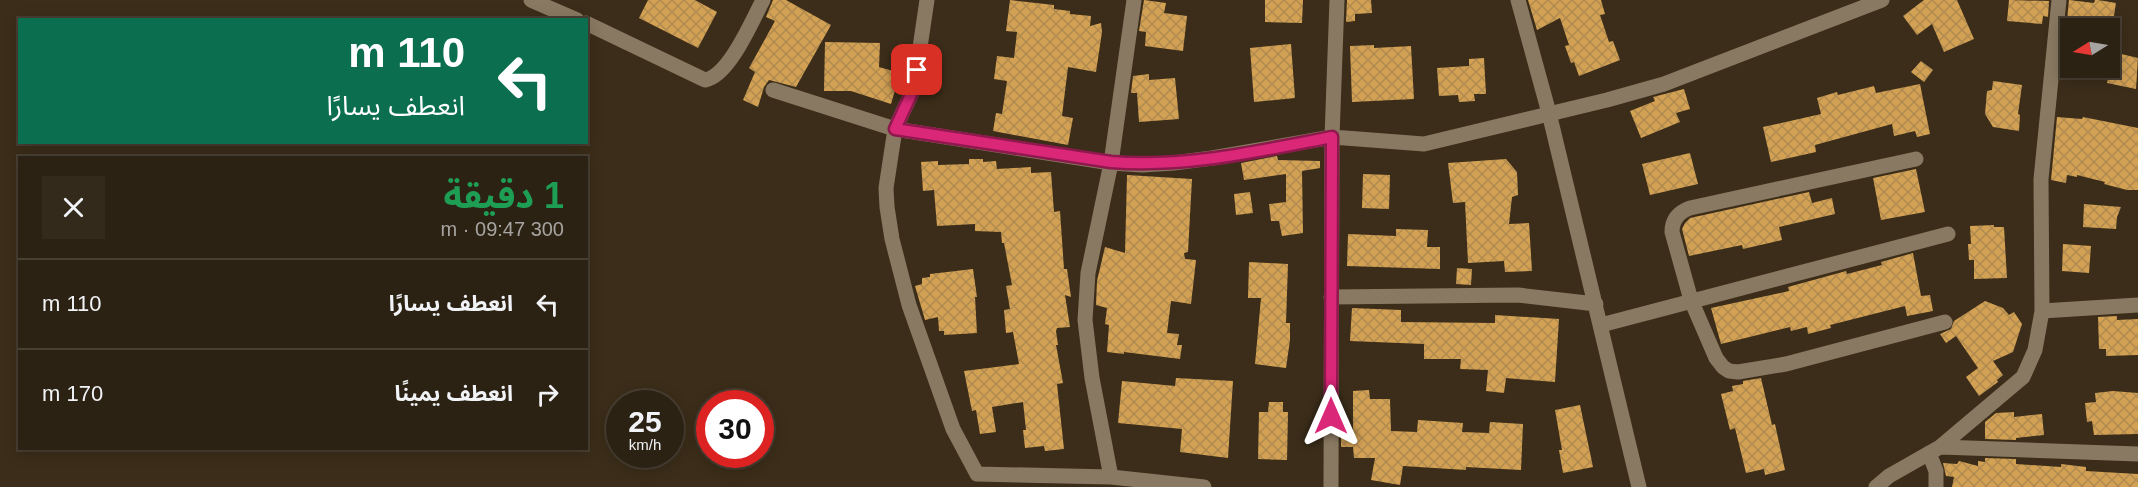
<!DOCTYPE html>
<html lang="ar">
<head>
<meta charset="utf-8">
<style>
	:root { --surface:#2c2213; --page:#342a1c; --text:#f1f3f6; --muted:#a6a4a0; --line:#483f33 }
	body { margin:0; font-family:Arial,"Noto Sans Arabic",sans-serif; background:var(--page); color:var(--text); direction:rtl; height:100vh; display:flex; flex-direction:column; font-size:22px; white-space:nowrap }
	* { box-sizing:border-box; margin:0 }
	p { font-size:20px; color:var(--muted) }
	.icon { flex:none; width:33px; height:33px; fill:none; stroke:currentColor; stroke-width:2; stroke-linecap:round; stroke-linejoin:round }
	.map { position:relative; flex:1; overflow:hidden; direction:ltr }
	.details { position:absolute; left:18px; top:156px; width:570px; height:294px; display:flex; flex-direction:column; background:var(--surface); border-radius:0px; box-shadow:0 3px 15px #0003,0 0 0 2px var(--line); direction:rtl }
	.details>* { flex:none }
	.banner { position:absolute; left:18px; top:18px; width:570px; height:126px; border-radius:0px; box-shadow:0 3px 15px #0003,0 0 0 2px var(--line); direction:rtl; background:#0b6e4f; color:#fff; overflow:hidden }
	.needle { width:39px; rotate:259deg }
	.controls { position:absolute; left:2060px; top:18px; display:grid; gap:12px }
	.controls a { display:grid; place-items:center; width:60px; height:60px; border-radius:0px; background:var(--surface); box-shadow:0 3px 15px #0003,0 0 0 2px var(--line); font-size:30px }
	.speed { position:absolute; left:606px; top:390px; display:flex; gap:12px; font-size:30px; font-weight:700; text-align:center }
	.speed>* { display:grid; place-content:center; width:78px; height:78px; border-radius:50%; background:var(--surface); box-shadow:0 3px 15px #0003,0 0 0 2px var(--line); line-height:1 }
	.speed small { font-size:15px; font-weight:400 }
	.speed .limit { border:9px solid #d22; background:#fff; color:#111 }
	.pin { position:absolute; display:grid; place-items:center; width:51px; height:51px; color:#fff; margin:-26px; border-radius:12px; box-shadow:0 3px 9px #0006 }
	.me { position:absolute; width:66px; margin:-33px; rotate:0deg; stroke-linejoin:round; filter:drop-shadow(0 0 4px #0008) }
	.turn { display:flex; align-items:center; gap:21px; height:126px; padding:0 24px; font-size:27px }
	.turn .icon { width:78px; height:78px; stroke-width:2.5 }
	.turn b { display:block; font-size:42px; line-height:51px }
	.round { display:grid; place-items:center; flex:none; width:63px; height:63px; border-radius:0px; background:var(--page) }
	.overview { display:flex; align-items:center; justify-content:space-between; height:102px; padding:0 24px }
	h1 { font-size:36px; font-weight:700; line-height:45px; color:#1e9e55 }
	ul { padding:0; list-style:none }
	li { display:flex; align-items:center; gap:18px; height:90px; padding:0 24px; border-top:2px solid var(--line) }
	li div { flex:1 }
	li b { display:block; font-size:22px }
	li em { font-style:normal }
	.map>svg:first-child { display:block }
</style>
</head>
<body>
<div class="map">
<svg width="2138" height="487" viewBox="0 0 2138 487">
	<defs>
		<pattern id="building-cross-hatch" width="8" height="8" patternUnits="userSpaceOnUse" patternTransform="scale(1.5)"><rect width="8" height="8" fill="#d3a154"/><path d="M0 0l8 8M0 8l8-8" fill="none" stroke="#b08a4f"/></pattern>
	</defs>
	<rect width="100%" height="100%" fill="#3b2d19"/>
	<path fill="url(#building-cross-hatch)" d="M648 0H695L717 12 698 48 639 18Z
		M773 0H786L831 25 796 87 769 80 764 87 758 107 743 100 755 72 749 68 775 21 766 17Z
		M1010 0 1054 5V9L1070 11V14L1091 16 1090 26 1101 23 1102 32 1096 72 1068 67 1062 116 1073 118 1068 145 993 131 996 113 1002 114 1007 81 994 79 997 56 1014 58 1017 32 1006 31Z
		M1144 0 1166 3 1164 13 1187 16 1183 51 1145 46 1146 32 1139 31Z
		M1265 0H1303L1302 23 1265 22Z
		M1347 0H1371L1372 13 1355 14V21L1346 22Z
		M1528 0H1601L1605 14 1600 15 1609 42 1613 41 1620 60 1579 76 1574 62 1571 63 1565 46 1569 45 1560 18 1537 30Z
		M1924 0H1957L1974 39 1944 52 1932 24 1917 35 1903 16Z
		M2009 0 2049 1 2048 17 2043 16 2042 24 2007 21Z
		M2069 0 2094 3 2095 0H2098L2116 3 2112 28H2070L2072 20H2067Z
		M825 42 880 43 879 67 900 73 891 104 851 91H824Z
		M1291 44 1295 98 1254 102 1250 48Z
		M1374 45V48L1411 46 1414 99 1352 102 1350 46Z
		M2113 52 2138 58 2136 89 2107 83Z
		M1484 58 1486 94H1474L1475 101 1459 102 1458 95 1439 96 1437 68 1469 66V59Z
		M1921 61 1933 70 1924 82 1911 72Z
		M1149 74V80L1175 78 1179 119 1139 122 1137 93H1131L1133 76Z
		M1993 81 2022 85 2018 114 2020 115 2019 131 1993 127 1985 114 1987 91 1992 90Z
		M1920 84 1930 134 1917 137 1915 131 1894 136 1892 124 1815 145 1816 152 1771 162 1763 127 1821 114 1817 98 1837 92 1838 95 1874 86 1876 93Z
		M1684 89 1690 109 1676 113 1680 122 1641 138 1630 111 1655 101 1653 97Z
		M2057 117 2082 119 2083 117 2138 128V190H2127L2104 184 2105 182 2077 175V177L2067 175 2066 183 2051 180Z
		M1690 153 1698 184 1650 195 1642 164Z
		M1277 156 1278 160 1320 161V168L1302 171 1303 233 1282 236 1279 221H1271L1269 204 1286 202V174L1244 180 1241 163Z
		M969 159H983V162L996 161 997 169 1031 167V173L1051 172 1054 212 1060 211 1064 269H1067L1071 297 1065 295 1070 327 1057 328 1056 331 1058 345H1056L1063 383 1057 384 1064 449 1045 451 1044 446 1025 448 1023 430H1026L1023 402 992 407 996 432 980 434 976 410 972 411 964 371 1019 364 1013 332 1006 333 1004 310 1010 309 1006 286 1012 285 1004 243H1002L1001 232 975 231V224L937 226 934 190 923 191 921 162 938 161V165L969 164Z
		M1506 159 1517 172 1518 195 1512 197 1509 224 1529 223 1532 271 1505 272 1504 261 1468 263 1465 202 1453 203 1448 163Z
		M1916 169 1925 212 1881 220 1873 178Z
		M1363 174 1390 175 1389 209 1362 208Z
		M1127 175 1192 179 1188 252 1184 253 1185 259 1196 260 1191 304 1171 301 1167 333 1179 334 1177 345H1182L1180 359 1124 352V354L1107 352 1109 325 1105 324 1107 308 1096 305 1097 281 1105 247 1125 253Z
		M1250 192 1253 213 1236 215 1234 194Z
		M1809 192 1812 203 1832 198 1835 214 1779 227 1782 240 1743 249 1742 245 1689 256 1682 229 1685 223 1690 218Z
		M2084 204 2121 207 2117 217 2116 229 2083 227Z
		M1994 225V227H2004L2007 278 1974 279V260H1969L1968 244H1971L1970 226Z
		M1396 229 1428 230 1427 247H1440V269L1347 266 1348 234 1396 236Z
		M2063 244 2091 246 2089 273 2062 271Z
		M1913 253 1921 296 1930 295 1933 311 1907 316 1905 306 1830 325 1831 328 1808 334 1807 327 1791 331 1790 327 1721 344 1711 308 1789 291 1788 287 1846 271 1847 274 1882 265 1881 262Z
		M1249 262 1288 264 1286 323H1290V340L1286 368 1255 364 1261 298H1248Z
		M1457 268 1472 269 1471 285 1456 284Z
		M973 269 977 297H975L977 333 944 335V331H939L938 317 925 320 915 286 922 284V278L930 277V274Z
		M1985 301 2003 308 2009 315 2014 312 2022 324 2013 352 1993 361 2003 375 1997 380 1998 382 1979 396 1966 377 1978 368 1956 336 1946 343 1940 334 1951 329 1954 321Z
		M1352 308 1401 310V322L1495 323V315L1559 319 1555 382 1506 378 1504 393 1486 391 1488 370 1460 369 1461 359H1424V344L1350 341Z
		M2117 316V320L2138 319V355L2106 356V349H2099L2098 317Z
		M1176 378 1233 381 1228 458 1180 452 1182 429 1118 423 1122 381 1175 386Z
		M1761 378 1772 425 1775 424 1785 470 1765 475 1764 469 1746 473 1735 428 1730 430 1721 394 1733 391 1732 386 1743 384V381Z
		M1369 390 1370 399H1390L1391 431 1417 432 1418 420 1463 423 1462 432 1489 433 1490 422 1523 424 1521 470 1466 467V470L1403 466 1400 485 1371 480 1375 458H1354L1353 447H1341V431L1353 430V391Z
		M2113 391 2138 393V434L2094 435 2092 421 2087 422 2085 403 2096 402 2095 393Z
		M1269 402H1283V412H1288L1287 460 1258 459 1259 412H1268Z
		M1580 405 1593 467 1563 473 1559 450H1562L1555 410Z
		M2014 412V417L2042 414 2044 435 2016 438V440L1985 439V422L1996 413Z
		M1985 458 2016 459V464L2061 467V464L2086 467V471L2138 474V487H1952L1954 477 1946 476 1943 463 1957 464 1959 461 1978 466V461L1985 462Z"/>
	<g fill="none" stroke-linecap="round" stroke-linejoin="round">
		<path stroke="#897962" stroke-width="15" d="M531 0 577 20
			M927 0 914 88 895 129 886 188 887 207 892 239 909 305 953 429 977 474 1111 477
			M1134 0 1111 163 1088 273 1085 320 1092 378 1111 477 1204 487
			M1518 0 1549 113 1639 487
			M586 23 705 80C729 76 752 21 763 0
			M773 90 895 129 1111 163 1142 165 1174 163 1212 158 1332 137 1424 144 1607 100 1664 84 1882 0
			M1916 159 1690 208C1679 212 1672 219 1672 232L1691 300 1716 358 1723 367 1729 371 1738 372 1786 364 1945 322
			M1331 297 1518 295 1596 304
			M2042 311 2041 179 2059 0
			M1601 325 1948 234
			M1940 447 2138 454
			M1929 453 1936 471V487
			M1331 487 1332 137 1337 0
			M1876 487 1889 476 1940 447 2023 377 2035 350 2042 311 2138 305"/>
	</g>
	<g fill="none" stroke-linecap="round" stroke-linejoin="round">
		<defs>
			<path id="route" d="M917 70 914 88 895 129 1111 162C1185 168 1259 151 1332 137L1331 416"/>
		</defs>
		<use href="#route" stroke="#8e194d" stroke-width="15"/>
		<use href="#route" stroke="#db2777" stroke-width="10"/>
	</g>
</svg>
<div class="controls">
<a><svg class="needle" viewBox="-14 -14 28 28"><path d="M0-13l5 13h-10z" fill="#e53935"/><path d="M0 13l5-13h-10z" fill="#a6a4a0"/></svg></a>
</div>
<div class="speed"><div>25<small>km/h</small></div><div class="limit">30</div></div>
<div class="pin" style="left:917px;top:70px;background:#d93025"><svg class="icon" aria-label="arrive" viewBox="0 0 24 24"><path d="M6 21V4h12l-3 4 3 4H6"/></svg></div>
<svg class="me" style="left:1331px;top:416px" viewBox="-20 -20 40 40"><path d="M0-17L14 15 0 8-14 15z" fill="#db2777" stroke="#fff" stroke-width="4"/></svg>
<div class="banner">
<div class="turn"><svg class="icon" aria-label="left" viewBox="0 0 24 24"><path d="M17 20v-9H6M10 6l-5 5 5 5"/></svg><div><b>110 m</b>انعطف يسارًا</div></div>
</div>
<section class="details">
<div class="overview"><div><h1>1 دقيقة</h1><p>300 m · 09:47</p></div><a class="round"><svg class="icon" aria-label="close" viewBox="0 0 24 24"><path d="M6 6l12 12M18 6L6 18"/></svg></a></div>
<ul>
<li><svg class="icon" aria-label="left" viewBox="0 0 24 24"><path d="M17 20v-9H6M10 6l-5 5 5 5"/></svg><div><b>انعطف يسارًا</b></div><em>110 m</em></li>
<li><svg class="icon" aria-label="right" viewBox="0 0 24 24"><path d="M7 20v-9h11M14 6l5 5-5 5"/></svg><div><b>انعطف يمينًا</b></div><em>170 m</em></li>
</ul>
</section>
</div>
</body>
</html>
